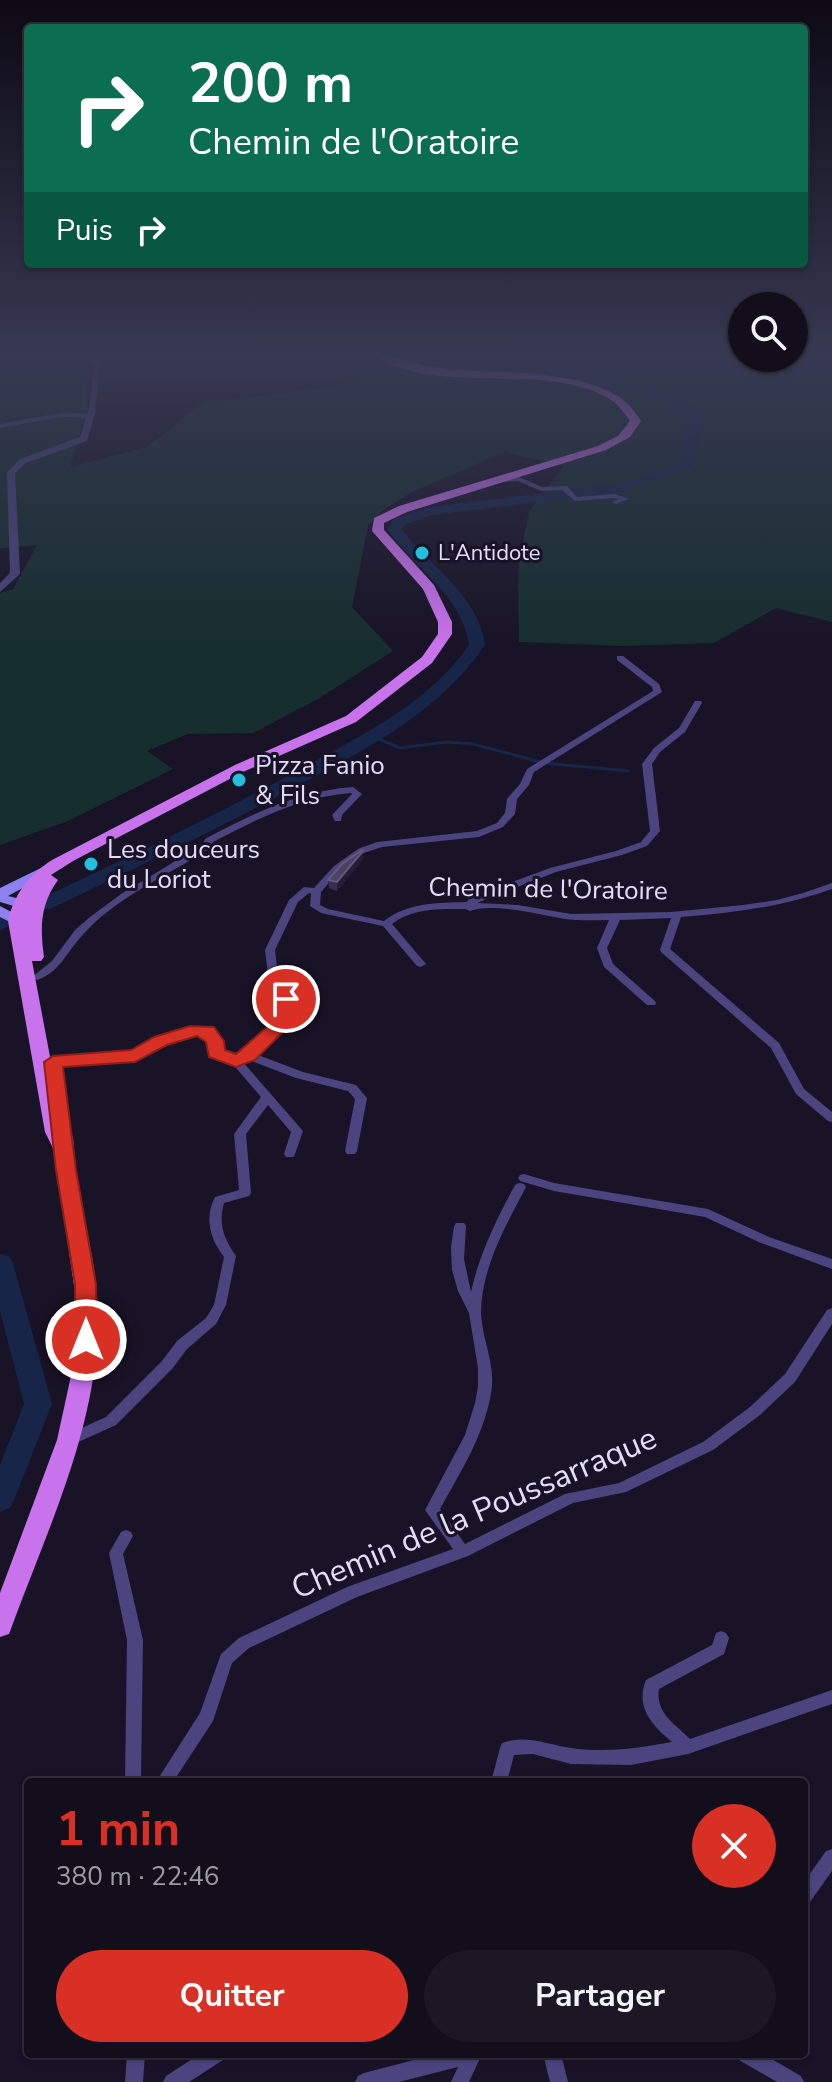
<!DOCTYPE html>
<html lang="fr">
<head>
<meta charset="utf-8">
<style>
	:root { --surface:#120e1c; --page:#1b1725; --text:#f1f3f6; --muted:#9c9ca3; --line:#312e3b; --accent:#d93025 }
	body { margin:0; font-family:"Nunito Sans",sans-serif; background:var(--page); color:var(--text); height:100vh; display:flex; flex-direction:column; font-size:30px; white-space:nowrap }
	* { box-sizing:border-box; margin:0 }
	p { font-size:26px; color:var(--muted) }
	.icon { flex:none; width:44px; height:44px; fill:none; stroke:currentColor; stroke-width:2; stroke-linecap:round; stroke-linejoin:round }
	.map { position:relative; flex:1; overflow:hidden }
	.drawer { position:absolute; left:24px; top:1778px; width:784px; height:280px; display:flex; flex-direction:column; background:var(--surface); border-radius:8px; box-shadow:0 2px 6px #0004,0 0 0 2px var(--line) }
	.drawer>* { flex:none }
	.top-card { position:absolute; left:24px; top:24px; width:784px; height:244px; border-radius:8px; box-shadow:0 2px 6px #0004,0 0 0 2px var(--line); background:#0b6e4f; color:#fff; overflow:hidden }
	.tools { position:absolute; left:728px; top:292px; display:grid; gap:16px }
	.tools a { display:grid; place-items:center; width:80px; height:80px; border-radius:50%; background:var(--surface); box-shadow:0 2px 6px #0004,0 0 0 2px var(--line); font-size:40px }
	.pin { position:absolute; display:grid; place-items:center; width:68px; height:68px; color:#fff; margin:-34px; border:4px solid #fff; border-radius:50%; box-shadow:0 2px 8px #0007 }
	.me { position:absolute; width:88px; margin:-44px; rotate:0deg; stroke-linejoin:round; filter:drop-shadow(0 0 6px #0008) }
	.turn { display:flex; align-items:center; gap:28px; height:168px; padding:0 32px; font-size:36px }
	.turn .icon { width:104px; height:104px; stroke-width:2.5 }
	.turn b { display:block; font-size:56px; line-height:68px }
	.then { display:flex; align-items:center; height:76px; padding:0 32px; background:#0003; gap:16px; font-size:30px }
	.round { display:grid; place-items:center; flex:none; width:84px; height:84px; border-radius:42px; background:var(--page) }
	.headline { display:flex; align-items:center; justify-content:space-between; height:136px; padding:0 32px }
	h1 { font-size:48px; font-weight:700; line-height:60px; color:var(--accent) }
	.action { display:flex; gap:16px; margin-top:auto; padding:16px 32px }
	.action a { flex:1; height:92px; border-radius:48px; background:var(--accent); color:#fff; font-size:32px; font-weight:700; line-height:92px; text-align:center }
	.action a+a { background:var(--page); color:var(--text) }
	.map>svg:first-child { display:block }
</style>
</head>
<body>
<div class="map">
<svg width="832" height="2082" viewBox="0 0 832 2082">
	<rect width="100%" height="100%" fill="#181326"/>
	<path fill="#172e2f" d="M0 354H70L74 356 71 368 85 373 88 409 70 467 147 447 202 403 341 386 402 354H742V358L832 354V622L776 608 714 643 623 646 519 642 518 569 529 511 564 466 505 452 412 492 382 511 368 525 352 607 393 651 318 699 253 733 188 734 147 751 173 769 68 821 0 845V593L13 589 37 545 0 548Z"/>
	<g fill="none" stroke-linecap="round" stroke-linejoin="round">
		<path stroke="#162548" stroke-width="3" d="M372 736 400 748 447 742 473 744 540 762
			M544 763 628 771"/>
		<path fill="#162548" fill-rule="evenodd" d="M395 354 555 371 637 385 671 395 690 405 703 424 691 467 622 492 432 515 404 525 402 530C431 566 479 597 485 645 438 714 363 751 291 789 212 832 131 870 50 909H36L33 905 36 901C128 857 220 814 309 764 368 732 430 701 469 645 463 597 414 567 388 530L393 519 430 507 620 484 678 465 689 424 680 411 662 401 635 392 555 379 409 363Z
			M6 916 16 922 0 931V917Z
			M0 1254 9 1256 13 1263 52 1404 14 1500 10 1508 0 1512V1465L24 1404 0 1311Z"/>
		<path fill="#4b447f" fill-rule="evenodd" d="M83 354H90L100 363 95 410 92 412 89 410 94 364Z
			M61 413 91 414 94 416 91 418 61 417 0 428V424Z
			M519 477 542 487 567 486 577 497 615 494 629 499 616 504 612 502 618 499 615 498 575 501 562 490 541 491 518 481 498 482 494 480 498 478Z
			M617 656H623L659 684 662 692 534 772 529 785 517 799 515 814 503 827 479 837 382 847 364 853 340 870 321 892 320 905 328 909 384 921C408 902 438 903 467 902L469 898 550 868 616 851 641 842 650 831 642 764 654 748 679 728 695 701H701L702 703 685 732 660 752 652 764 660 831 647 846 622 855 556 872 477 903 518 905 571 914 671 912 743 905 777 900 803 893 832 883V889C783 907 732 913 681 917L670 949 779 1043 804 1089 832 1112V1122L828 1121 796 1094 771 1048 661 952 660 950 671 918 620 920 607 948 613 964 655 1001 656 1003 655 1005H647L604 967 597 948 609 920C595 920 579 921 565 919 541 915 491 902 470 911L465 909C439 909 413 908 392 924L426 964 421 967 417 966 383 926 321 913 310 906 311 894 309 893 298 902 275 950 278 975 291 999C283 1020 275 1040 258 1055L303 1072 356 1085 367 1098 357 1151 355 1154H347L345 1151 355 1099 348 1091 296 1078 249 1060 243 1062 303 1131 294 1157H286L284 1154 291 1132 268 1105 246 1134 251 1193 249 1196 224 1203C218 1224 224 1239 236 1256L226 1305 216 1324 187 1349 172 1369 116 1425 74 1444 69 1446 64 1444 62 1440 64 1436 106 1417 162 1361 177 1341 206 1318 214 1305 224 1257C210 1239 204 1218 215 1197L239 1190 234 1134 261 1097 231 1062 212 1056 210 1041 205 1035C178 1035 159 1052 134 1059 108 1067 80 1065 53 1066L49 1065 47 1062 49 1059C76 1055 103 1062 130 1053 158 1044 181 1023 212 1029L220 1041 221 1051C257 1065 270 1025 281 999L268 975 265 950 289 900 304 887 314 888 334 866 358 849 377 842 477 831 497 823 505 813 507 799 520 784 527 769 653 691 652 687 617 660Z
			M353 787 362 794 342 815 341 821H335L332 815 352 794 351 793C300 797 257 819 213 842L210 848C168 876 115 897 81 937 66 953 59 973 37 980L32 977 52 961 75 930 90 917 121 894 202 845 205 839C252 814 298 791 353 787Z
			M524 1174 554 1183 708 1209 769 1237 832 1259V1269L761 1243 705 1217 554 1191 520 1181 518 1178 520 1175Z
			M520 1183 524 1184 526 1187C506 1225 481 1269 481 1313 482 1338 494 1361 492 1386 487 1431 461 1471 440 1509L465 1544 565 1494 619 1483 703 1442 750 1407 785 1374 827 1310 832 1308V1324L795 1382 760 1415 713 1450 626 1492 573 1503 468 1556 357 1597 249 1648 232 1663 213 1721 173 1782H156L200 1713 221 1654 239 1638 347 1587 453 1549 425 1510 465 1435 475 1403 478 1386V1368L469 1313 458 1291 452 1270 451 1248 454 1226 456 1223H464L466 1226 464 1259 471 1292C479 1255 496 1220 514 1187L516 1184Z
			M126 1530 131 1532 133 1536 123 1554 143 1640 141 1782H125L127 1640 109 1553 121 1532Z
			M721 1631 726 1633 729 1638 724 1654 659 1689C655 1713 675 1724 690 1739L832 1690V1704L688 1754 631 1765 571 1764 533 1754 514 1755 507 1782H491L500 1748 502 1743C526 1734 548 1745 571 1748 604 1753 639 1748 672 1742 652 1725 635 1707 646 1680L712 1645 716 1633Z
			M832 1849V1871L810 1902 804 1905V1882L826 1851Z
			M127 2054H145L143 2082H125Z
			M200 2054H226L223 2060 189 2082H163L166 2076Z
			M437 2054H482L469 2082H451L458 2067 399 2082H355L358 2076 364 2073Z
			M543 2054H561L568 2082H550Z
			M736 2054H763L801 2076 804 2082H777L739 2060Z"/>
		<path fill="#4b447f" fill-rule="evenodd" d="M89 408 96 410 87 441 26 463 15 473 20 574 0 592V583L10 573 7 472 20 459 80 437Z"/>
		<path fill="#8c81ee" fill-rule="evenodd" d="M47 865 54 869 52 872 8 896 29 901 33 916 31 919 22 920 21 924 16 925 0 917V906L19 916 17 907 0 902V888Z"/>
		<path fill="#c872ec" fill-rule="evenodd" d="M373 354C395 354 416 366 439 368 493 375 575 367 621 398 629 403 636 414 641 421L630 437 606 450 407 512 384 523V530L434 585 452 622V634L432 663 356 722 245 771 73 861 51 875 58 880C40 905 40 927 44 957L41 961H32L64 1131 73 1137C76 1200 99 1261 98 1323 96 1430 48 1528 12 1626L9 1634 0 1637V1593L57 1440 74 1362 76 1299 54 1150 45 1132 8 921C14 894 29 875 52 860L235 765 346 716 422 657 438 634V622L423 589 372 531 374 518 399 506 598 446 618 436 630 421C626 415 620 407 614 402 552 358 434 399 373 354Z"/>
	</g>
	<path fill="#392f52" d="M363 859 337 891 329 888 328 880Z"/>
	<path fill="#241c39" d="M363 851V859L337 891V882Z"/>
	<path fill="#4b4264" stroke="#635a7b" stroke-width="2" d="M362 850 363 851 337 882 328 880 342 864Z"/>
	<linearGradient id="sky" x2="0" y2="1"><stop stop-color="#0d0a15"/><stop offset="0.55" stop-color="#373952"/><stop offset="1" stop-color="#373952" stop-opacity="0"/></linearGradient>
	<rect width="832" height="645" fill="url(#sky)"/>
	<path fill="#d93025" stroke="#8d1f18" stroke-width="2" d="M286 993 295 999 282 1033 255 1060 236 1067 209 1057 206 1042 197 1036 167 1045 135 1062 63 1067 76 1170 96 1284 97 1340 94 1345 86 1348 79 1345 75 1340V1284L56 1170 44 1062 53 1056 131 1050 154 1037 190 1026 214 1027 224 1041 225 1050 236 1054 267 1027 277 999Z"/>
	<g fill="#22bfe1" stroke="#181326" stroke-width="3">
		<circle cx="422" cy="553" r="8"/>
		<circle cx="239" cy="780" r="8"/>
		<circle cx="91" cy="864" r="8"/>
	</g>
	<g text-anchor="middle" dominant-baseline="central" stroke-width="6" stroke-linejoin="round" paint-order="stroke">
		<g font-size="22" fill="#e3ddfa" stroke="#181326" text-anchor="start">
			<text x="438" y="553">L'Antidote</text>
		</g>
		<g font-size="26" fill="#e3ddfa" stroke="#181326" text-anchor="start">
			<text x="255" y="765">Pizza Fanio<tspan x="255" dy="30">&amp; Fils</tspan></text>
			<text x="107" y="849">Les douceurs<tspan x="107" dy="30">du Loriot</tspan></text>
		</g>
		<g font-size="26" fill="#e3ddfa" stroke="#181326">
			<text transform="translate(548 889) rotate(1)">Chemin de l'Oratoire</text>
		</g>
		<g font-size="32" fill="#e3ddfa" stroke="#181326">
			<text transform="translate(474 1513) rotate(-23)">Chemin de la Poussarraque</text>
		</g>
	</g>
</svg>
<div class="tools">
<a><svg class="icon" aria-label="search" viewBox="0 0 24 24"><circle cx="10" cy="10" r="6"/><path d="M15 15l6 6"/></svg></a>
</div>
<div class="pin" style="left:286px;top:999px;background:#d93025"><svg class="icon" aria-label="arrive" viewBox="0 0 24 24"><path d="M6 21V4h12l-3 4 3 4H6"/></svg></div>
<svg class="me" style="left:86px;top:1340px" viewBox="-20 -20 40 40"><circle r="17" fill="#d93025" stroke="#fff" stroke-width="3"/><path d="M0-11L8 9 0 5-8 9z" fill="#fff"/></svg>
<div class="top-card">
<div class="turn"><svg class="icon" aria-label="right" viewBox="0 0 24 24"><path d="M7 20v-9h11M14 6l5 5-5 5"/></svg><div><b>200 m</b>Chemin de l'Oratoire</div></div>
<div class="then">Puis<svg class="icon" aria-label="right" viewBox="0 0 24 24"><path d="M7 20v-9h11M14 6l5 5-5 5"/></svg></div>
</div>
<section class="drawer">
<div class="headline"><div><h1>1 min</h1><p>380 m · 22:46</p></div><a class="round" style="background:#d93025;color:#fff"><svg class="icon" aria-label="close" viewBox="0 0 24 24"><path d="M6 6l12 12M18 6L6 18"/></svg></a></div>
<div class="action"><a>Quitter</a><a>Partager</a></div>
</section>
</div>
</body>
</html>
